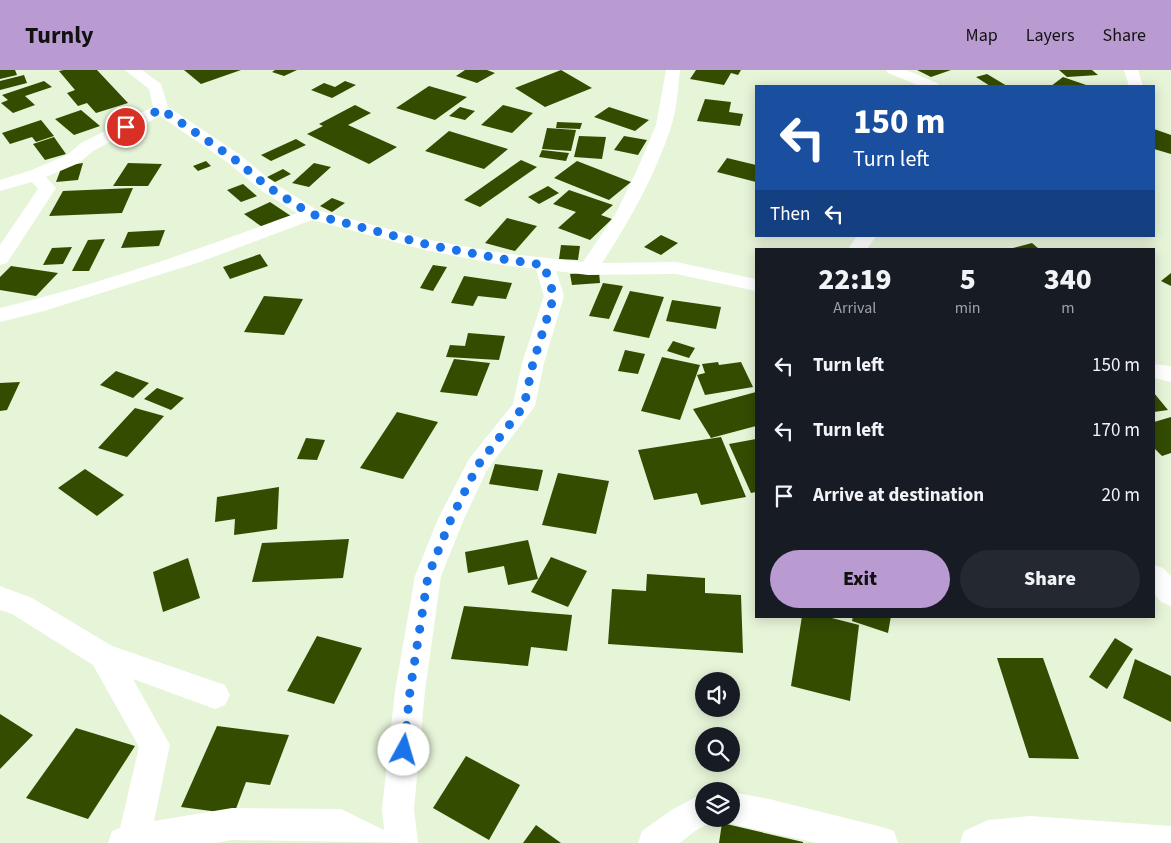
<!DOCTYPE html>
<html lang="en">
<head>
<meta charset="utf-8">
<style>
	:root { --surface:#171b24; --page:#242831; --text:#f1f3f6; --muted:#9ea1a6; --accent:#b99bd1 }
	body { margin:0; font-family:"Source Sans 3",sans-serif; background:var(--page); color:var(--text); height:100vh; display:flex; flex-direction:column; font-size:19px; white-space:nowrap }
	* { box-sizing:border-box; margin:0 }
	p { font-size:16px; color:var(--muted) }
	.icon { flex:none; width:28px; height:28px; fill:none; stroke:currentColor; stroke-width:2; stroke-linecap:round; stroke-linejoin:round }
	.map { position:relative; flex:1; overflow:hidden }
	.details { position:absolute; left:755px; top:178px; width:400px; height:370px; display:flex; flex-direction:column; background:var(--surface); border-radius:0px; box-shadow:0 2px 12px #0003 }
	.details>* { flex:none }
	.top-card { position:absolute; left:755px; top:15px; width:400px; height:152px; border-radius:0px; box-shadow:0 2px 12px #0003; background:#1a4fa0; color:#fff; overflow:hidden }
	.controls { position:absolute; left:695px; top:602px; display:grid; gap:10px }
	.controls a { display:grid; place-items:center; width:45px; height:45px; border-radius:50%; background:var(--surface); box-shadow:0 2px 12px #0003; font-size:25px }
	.pin { position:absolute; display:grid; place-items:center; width:42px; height:42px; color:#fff; margin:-21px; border:2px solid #fff; border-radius:50%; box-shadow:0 1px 5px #0007 }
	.me { position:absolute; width:55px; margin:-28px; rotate:6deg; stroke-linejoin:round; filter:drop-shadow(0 0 4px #0008) }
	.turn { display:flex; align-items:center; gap:18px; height:105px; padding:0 15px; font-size:22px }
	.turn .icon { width:65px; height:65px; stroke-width:2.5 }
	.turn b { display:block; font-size:35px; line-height:42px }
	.then { display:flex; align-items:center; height:48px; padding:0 15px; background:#0003; gap:10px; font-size:19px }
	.eta { display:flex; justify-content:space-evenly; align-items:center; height:85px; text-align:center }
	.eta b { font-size:30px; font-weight:800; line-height:35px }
	.action { display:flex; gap:10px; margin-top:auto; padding:10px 15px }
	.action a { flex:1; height:58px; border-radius:30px; background:var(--accent); color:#111; font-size:20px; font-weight:800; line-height:58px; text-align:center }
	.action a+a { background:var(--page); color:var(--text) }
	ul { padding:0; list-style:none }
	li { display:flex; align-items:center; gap:15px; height:65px; padding:0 15px }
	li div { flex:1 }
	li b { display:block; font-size:19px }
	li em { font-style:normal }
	header { display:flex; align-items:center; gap:30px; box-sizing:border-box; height:70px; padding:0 25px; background:var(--accent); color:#111 }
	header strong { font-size:24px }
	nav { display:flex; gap:28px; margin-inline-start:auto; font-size:18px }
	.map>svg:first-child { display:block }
</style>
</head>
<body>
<header>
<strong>Turnly</strong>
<nav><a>Map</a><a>Layers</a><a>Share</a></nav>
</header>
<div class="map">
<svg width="1171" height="773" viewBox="0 0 1171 773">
	<rect width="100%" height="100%" fill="#e6f4d8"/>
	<path fill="#334c00" d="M0 0H15L17 5 0 9Z
		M64 0H97L128 33 96 43 87 33 78 36 67 23 75 20 59 1Z
		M184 0H241L201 14Z
		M275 0H297L284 6 272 2Z
		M465 0H487L495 3 477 13 456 6Z
		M561 0 592 18 545 37 515 18Z
		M696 0H741L738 5 731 3 724 15 690 9Z
		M917 0H951L931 7Z
		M1059 0H1092L1098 5 1067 7Z
		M987 4 1007 16H990L976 7Z
		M24 5 27 13 0 20V11Z
		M1063 7 1089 16H1051Z
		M44 11 52 17 25 26 35 35 13 43 1 33 8 30 2 25Z
		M345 11 356 15 332 28 311 20 324 13 335 17Z
		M429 16 467 27 435 50 396 38Z
		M705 29 731 32 729 42 743 44 740 56 697 51Z
		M355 35 371 43 348 55 397 77 369 94 307 64 323 56 319 54Z
		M503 35 533 43 512 63 481 55Z
		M460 37 475 41 465 50 449 46Z
		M609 37 649 50 635 61 594 47Z
		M81 40 100 56 74 65 55 49Z
		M41 50 54 66 36 72 32 67 10 74 2 63Z
		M557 52 582 53 580 59 556 58Z
		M547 58 576 60 571 81 542 79Z
		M1154 59 1171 65V84L1154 79Z
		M449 61 508 79 484 99 425 81Z
		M579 66 606 67 602 89 574 87Z
		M624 66 647 70 638 85 614 80Z
		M54 67 66 84 45 90 33 74Z
		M296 69 306 75 271 91 261 85Z
		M542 80 569 83 566 91 539 87Z
		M727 88 756 95V112L717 102Z
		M521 90 537 97 480 137 464 130Z
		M206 91 211 96 198 101 193 96Z
		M577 91 631 112 609 130 554 108Z
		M83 93 78 110 56 112 62 96Z
		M128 93 162 94 148 116H113Z
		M314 93 331 97 309 117 292 113Z
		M283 99 291 104 275 112 267 107Z
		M243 114 257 126 241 132 227 120Z
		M548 116 559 123 539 134 528 127Z
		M133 118 122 143 49 146 63 121Z
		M569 120 613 135 601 145 612 149 590 170 558 158 576 142 553 134Z
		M332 128 345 133 332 142 320 136Z
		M270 132 291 146 265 159 244 144Z
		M507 148 537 156 515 181 485 173Z
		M165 160 159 176 121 178 128 162Z
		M661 165 678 173 661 185 644 177Z
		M105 169 89 201H72L88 170Z
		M1032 173 1039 179H1013V178Z
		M561 175 580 176 578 190 559 189Z
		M72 177 63 194 43 195 52 178Z
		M260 184 268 196 230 209 223 197Z
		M433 195 447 197 433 221 420 218Z
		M11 196 58 203 36 226 0 220V207Z
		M599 202 600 213 572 215 570 204Z
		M1171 203V216L1161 211Z
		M464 206 512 213 506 229 478 226 473 236 451 233Z
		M603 213 623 216 609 249 589 246Z
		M630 221 664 227 649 268 613 261Z
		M264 226 303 229 284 265 244 262Z
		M672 230 721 237 716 259 666 251Z
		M468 263 505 266 499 290 446 287 450 275 465 276Z
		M673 271 695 278 689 288 667 281Z
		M625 280 645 284 638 304 618 301Z
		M662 287 700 295 680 350 641 341Z
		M454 289 490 293 477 326 440 322Z
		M718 292 719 295 741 292 753 317 705 325 697 305 705 303 702 294Z
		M116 301 149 313 133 328 100 315Z
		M20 312 7 340 0 341V313Z
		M157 318 184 328 171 340 144 329Z
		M756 322V356L711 368 693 339Z
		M1154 323 1168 340 1154 342Z
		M135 338 164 346 127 387 98 378Z
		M397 342 438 352 403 409 360 398Z
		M1171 347V383L1162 386 1154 378V352Z
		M721 367 746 427 701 435 697 423 654 430 638 380Z
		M306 368 325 370 317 390 297 389Z
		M756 369V422L751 423 729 374Z
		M495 394 543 400 538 421 489 414Z
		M85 399 124 425 97 446 58 418Z
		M558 403 609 411 596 464 542 455Z
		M279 417 277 459 234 465 235 449 215 452 217 427Z
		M349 469 343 508 252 512 262 473Z
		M528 470 538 509 508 515 504 496 468 503 465 482Z
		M551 487 587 501 568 537 531 522Z
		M188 488 200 528 163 542 153 502Z
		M647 504 705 508V523L741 525 743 583 608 574 612 519 646 521Z
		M464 536 572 545 567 581 531 577 528 596 451 589Z
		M802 546H824L859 555 850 631 791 616Z
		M853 546H891L888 563 852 551Z
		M317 566 362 578 334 634 287 621Z
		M1115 568 1133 579 1107 619 1089 607Z
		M997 588H1043L1079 689 1029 688Z
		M1135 589 1171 606V652L1123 628Z
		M0 644 33 665 0 699Z
		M217 656 289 665 270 715 246 712 234 744 181 737Z
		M76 658 135 676 88 749 26 728Z
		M466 686 520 715 489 770 433 738Z
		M722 753 803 772V773H719Z
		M536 755 561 773H523Z"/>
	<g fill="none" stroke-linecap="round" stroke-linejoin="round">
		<path fill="#fff" fill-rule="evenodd" d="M125 0H142L161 14 168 37 239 84 274 113 317 140 430 170 502 183 583 192 616 143 637 100 656 55 666 0H680C678 18 677 39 671 57 655 106 630 150 602 193L676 192 756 209V221L676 204 588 205 556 201 564 226 544 293 535 336 487 400 464 449 441 506 425 621 414 739 418 773 232 770 216 773H108L112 761 120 758 139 677 93 595 12 544 0 540V516L32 528 112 576 225 615 230 625 225 635 215 639 133 609 170 675 154 751 232 738 341 739 384 760 382 739 395 621 415 506 438 449 469 389 513 334 522 293 544 226 536 199 502 195 429 181 312 150 200 192 44 241 0 252V238C101 214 199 179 297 143L262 121 227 92 160 46 93 81 79 93 46 107 56 118 7 193 0 195V175L38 119 32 112 0 121V110L29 101 67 85 81 73 153 37 149 19Z
			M886 0H906L937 13 940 16H920L888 3Z
			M1124 0H1138L1143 16H1129Z
			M857 166H876L867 179H848Z
			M1154 294 1171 296V312L1154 308Z
			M1154 495 1163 498 1171 506V536L1161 532 1154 524Z
			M731 722 769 729 882 757 894 761 898 773H817L731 754 719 749H731Z
			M704 723V749H716L715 750 695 761 680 773H638L642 761 673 739Z
			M1030 746 1171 756V773H960L964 761 988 750Z"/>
	</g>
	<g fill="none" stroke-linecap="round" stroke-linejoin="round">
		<path stroke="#1a73e8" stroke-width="9" stroke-dasharray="0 16.2" d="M126 57 161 39 233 88 268 117 311 144 429 175 502 189 544 195 554 226 533 293 524 336 478 395 451 449 428 506 410 621 404 680"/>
	</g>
</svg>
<div class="controls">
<a><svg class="icon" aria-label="sound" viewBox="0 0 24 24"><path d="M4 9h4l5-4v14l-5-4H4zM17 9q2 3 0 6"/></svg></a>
<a><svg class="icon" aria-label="search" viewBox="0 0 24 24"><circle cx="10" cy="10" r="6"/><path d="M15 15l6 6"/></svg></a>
<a><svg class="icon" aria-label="layers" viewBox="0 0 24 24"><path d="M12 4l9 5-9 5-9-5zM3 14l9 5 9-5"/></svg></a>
</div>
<div class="pin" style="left:126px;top:57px;background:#d93025"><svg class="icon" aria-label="arrive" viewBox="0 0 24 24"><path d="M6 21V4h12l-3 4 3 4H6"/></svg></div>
<svg class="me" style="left:404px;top:680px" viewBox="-20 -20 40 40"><circle r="19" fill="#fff"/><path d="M0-13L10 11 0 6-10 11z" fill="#1a73e8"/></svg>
<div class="top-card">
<div class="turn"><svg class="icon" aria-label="left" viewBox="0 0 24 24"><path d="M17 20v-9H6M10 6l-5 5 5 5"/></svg><div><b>150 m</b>Turn left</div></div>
<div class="then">Then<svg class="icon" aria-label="left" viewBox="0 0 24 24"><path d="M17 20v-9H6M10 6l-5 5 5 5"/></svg></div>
</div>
<section class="details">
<div class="eta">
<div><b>22:19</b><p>Arrival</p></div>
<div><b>5</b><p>min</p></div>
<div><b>340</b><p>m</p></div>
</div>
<ul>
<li><svg class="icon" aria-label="left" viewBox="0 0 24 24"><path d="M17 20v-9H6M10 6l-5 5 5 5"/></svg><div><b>Turn left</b></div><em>150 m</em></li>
<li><svg class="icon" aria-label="left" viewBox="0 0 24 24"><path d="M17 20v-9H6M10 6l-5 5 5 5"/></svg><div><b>Turn left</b></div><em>170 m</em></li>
<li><svg class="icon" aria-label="arrive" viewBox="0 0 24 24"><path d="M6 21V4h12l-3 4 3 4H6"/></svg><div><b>Arrive at destination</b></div><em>20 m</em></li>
</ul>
<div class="action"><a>Exit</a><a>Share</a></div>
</section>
</div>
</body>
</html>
